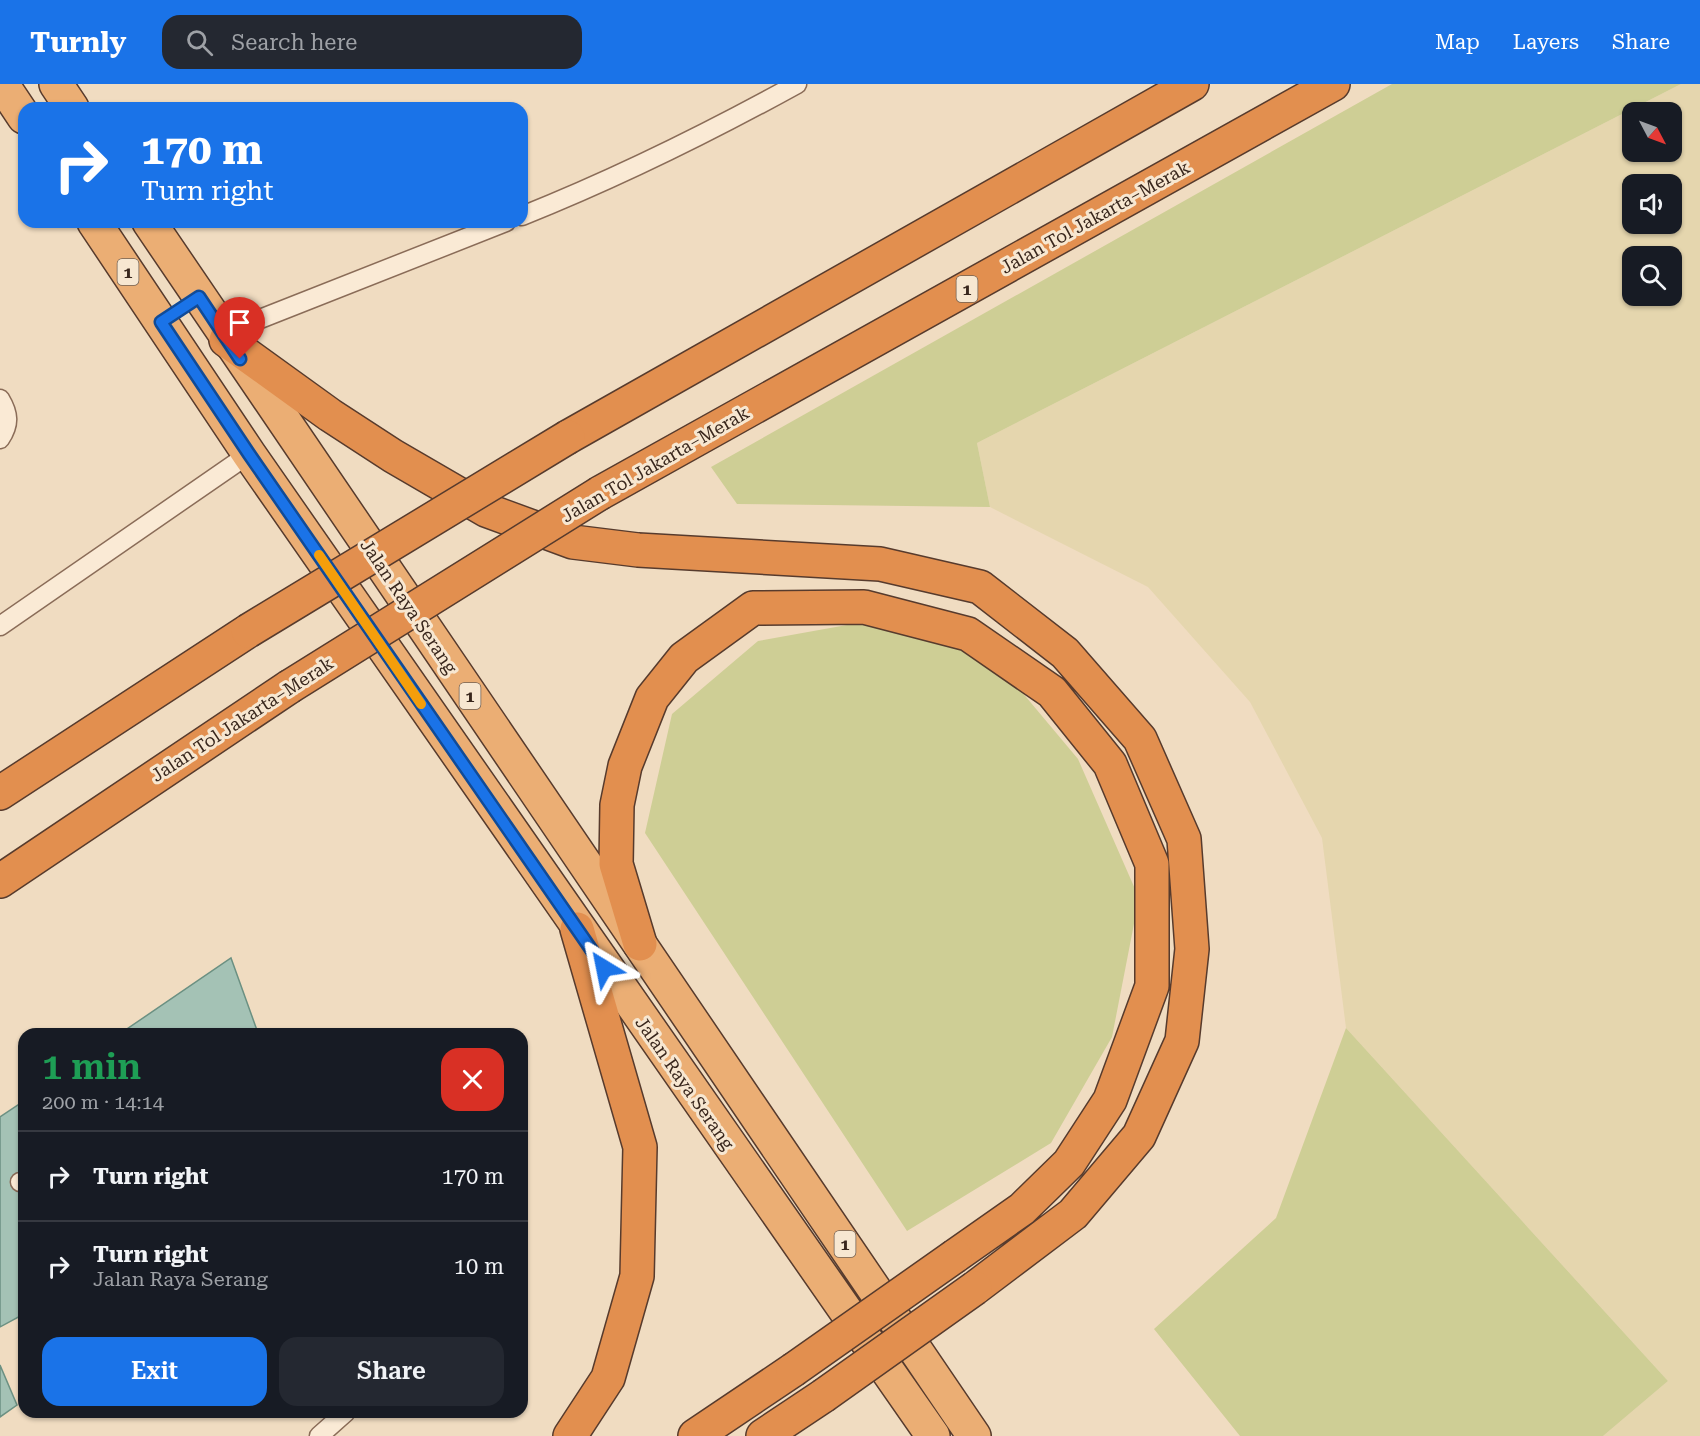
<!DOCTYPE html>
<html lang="en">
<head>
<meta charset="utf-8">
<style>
	:root { --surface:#171b24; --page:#242831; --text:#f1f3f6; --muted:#9ea1a6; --line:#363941; --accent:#1a73e8 }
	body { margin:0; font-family:"Roboto Serif",serif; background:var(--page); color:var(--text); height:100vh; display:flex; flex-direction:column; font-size:22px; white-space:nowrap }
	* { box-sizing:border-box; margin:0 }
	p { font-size:20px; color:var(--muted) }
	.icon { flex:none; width:33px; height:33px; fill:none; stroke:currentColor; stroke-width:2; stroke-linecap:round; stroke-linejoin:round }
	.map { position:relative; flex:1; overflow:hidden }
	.details { position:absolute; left:18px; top:944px; width:510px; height:390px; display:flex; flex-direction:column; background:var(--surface); border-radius:18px; box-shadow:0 2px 4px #0004 }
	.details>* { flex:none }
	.banner { position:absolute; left:18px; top:18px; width:510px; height:126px; border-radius:18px; box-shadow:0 2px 4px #0004; background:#1a73e8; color:#fff; overflow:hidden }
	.needle { width:39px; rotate:131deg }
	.fabs { position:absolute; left:1622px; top:18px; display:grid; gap:12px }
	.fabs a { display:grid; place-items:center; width:60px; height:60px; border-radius:12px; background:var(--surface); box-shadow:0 2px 4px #0004; font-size:30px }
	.pin { position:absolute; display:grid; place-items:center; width:51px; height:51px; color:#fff; margin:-62px -26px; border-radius:50% 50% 50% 0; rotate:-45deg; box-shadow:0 0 6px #0007 }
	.pin .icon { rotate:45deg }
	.me { position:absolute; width:66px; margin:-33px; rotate:325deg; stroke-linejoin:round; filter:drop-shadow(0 0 4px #0008) }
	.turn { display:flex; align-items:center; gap:21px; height:126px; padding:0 24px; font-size:27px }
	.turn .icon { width:78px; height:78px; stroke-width:2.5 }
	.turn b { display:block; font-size:42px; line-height:51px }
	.round { display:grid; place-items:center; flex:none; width:63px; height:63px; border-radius:18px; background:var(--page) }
	.overview { display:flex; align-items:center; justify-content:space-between; height:102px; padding:0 24px }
	h1 { font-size:36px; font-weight:600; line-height:45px; color:#1e9e55 }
	.primary-button { display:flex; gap:12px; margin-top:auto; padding:12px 24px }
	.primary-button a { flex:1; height:69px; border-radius:18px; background:var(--accent); color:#fff; font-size:24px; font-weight:600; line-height:69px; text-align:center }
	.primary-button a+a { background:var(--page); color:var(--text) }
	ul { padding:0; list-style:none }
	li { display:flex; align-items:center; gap:18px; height:90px; padding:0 24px; border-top:2px solid var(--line) }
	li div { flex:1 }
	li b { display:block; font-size:22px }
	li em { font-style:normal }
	header { display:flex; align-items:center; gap:36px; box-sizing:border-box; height:84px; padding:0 30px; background:var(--accent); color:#fff }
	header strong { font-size:28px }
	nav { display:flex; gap:33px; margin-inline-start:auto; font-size:21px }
	.search { width:420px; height:54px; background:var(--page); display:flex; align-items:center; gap:15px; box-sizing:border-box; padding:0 21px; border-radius:18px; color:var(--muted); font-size:22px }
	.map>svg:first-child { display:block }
</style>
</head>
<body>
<header>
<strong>Turnly</strong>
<div class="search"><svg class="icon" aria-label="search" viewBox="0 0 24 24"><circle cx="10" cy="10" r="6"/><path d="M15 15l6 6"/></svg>Search here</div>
<nav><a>Map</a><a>Layers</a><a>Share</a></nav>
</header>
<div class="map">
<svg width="1700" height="1352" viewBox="0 0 1700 1352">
	<rect width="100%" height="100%" fill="#f0dcc1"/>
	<path fill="#e5d6ae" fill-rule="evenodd" d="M1681 0H1700V1352H1603L1668 1297 1346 944 1322 754 1250 618 1148 503 990 423 977 359ZM1632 28H1671V68H1632ZM1632 100H1671V140H1632ZM1632 172H1671V212H1632Z"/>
	<path fill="#cece95" d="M1392 0H1681L977 359 990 423 737 420 711 383Z
		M897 532 1005 588 1078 675 1139 814 1112 953 1051 1059 907 1147 645 749 672 630 758 557Z
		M1346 944 1668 1297 1603 1352H1240L1154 1245 1276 1134Z"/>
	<path fill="#a4c2b5" stroke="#6b9082" stroke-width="1.5" d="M231 874 258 949H121Z
		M24 1017V1230L0 1243V1033Z
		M0 1281 17 1321 0 1333Z"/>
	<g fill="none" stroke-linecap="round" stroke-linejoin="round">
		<defs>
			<path id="service" d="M522 132C617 94 708 49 797 0
				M222 250 506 138
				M0 315C9 330 10 340 0 355
				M0 542 249 370
				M20 1098H24
				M319 1352 346 1328"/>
			<path id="trunk" d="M2 0 24 33
				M56 0 72 24
				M94 138 249 370 933 1352
				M149 138 974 1352"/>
			<path id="motorway" d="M226 256 330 331 393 372 486 426 573 458 638 466 880 480 980 503 1065 569 1140 655 1184 755 1192 865 1182 957 1139 1052 1073 1130 975 1204
				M568 353 1192 0
				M600 409 1333 0
				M0 709 248 547
				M0 797 289 603
				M640 860 616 780 617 721 625 682 652 614 684 574 753 524 864 523 968 550 1052 608 1110 680 1152 780V902L1110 1016 1069 1079 1022 1125 955 1172
				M570 1352 608 1294 637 1192 640 1063 577 845
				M695 1352 793 1286
				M763 1352 823 1312"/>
		</defs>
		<use href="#service" stroke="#8a6c58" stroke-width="21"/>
		<use href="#trunk" stroke="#573b2d" stroke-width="36"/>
		<use href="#motorway" stroke="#573b2d" stroke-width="36"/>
		<use href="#service" stroke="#faead5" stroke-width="18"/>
		<use href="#trunk" stroke="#ebae74" stroke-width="33"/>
		<use href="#motorway" stroke="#e28f4f" stroke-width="33"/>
		<defs>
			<path id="motorway-bridge" d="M248 547 568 353
				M289 603 600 409
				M793 1286 955 1172
				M823 1312 975 1204"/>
		</defs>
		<use href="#motorway-bridge" stroke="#573b2d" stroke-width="36" stroke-linecap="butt"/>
		<use href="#motorway-bridge" stroke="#e28f4f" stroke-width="33"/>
	</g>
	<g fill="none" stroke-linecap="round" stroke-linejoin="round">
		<defs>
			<path id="route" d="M240 275 199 213 161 238 249 370 604 884"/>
		</defs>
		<use href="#route" stroke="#114b97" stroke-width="15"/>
		<use href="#route" stroke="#1a73e8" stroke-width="10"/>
		<path stroke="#f59e0b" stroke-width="10" d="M319 471 421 620"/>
	</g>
	<g text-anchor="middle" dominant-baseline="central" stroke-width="6" stroke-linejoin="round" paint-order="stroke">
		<g fill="#f7e7d1" stroke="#726153" stroke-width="1.5">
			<rect x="117.5" y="175" width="21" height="26" rx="4.5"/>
			<rect x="956.5" y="192" width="21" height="26" rx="4.5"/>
			<rect x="459.5" y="599" width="21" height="26" rx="4.5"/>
			<rect x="834.5" y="1147" width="21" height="26" rx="4.5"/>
		</g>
		<g font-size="16" font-weight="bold" fill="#39271d">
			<text x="128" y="188">1</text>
			<text x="967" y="205">1</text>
			<text x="470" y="612">1</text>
			<text x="845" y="1160">1</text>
		</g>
		<g font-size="18" fill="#39271d" stroke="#f7e7d1">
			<text transform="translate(1095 133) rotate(-29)">Jalan Tol Jakarta–Merak</text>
			<text transform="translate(655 380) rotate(-30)">Jalan Tol Jakarta–Merak</text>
			<text transform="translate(409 522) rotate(56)">Jalan Raya Serang</text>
			<text transform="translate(242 635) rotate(-33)">Jalan Tol Jakarta–Merak</text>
			<text transform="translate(685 999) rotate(55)">Jalan Raya Serang</text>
		</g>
	</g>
</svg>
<div class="fabs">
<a><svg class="needle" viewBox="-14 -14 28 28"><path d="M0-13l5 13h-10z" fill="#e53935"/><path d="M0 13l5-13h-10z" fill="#9ea1a6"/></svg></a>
<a><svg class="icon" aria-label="sound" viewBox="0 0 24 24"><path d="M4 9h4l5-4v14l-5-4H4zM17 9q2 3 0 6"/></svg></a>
<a><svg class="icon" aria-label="search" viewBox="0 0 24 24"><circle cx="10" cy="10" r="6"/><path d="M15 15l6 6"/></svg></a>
</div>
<div class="pin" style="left:240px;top:275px;background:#d93025"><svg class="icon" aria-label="arrive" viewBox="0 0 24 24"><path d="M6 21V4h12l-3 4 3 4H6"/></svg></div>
<svg class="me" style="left:604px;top:884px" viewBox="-20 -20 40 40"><path d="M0-17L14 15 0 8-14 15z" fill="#1a73e8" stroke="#fff" stroke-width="4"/></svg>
<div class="banner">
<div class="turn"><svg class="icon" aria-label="right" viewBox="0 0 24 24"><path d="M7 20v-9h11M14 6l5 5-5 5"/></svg><div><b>170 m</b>Turn right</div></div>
</div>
<section class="details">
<div class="overview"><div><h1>1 min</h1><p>200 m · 14:14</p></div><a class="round" style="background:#d93025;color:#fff"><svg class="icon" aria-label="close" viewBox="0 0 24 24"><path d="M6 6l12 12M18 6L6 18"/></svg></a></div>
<ul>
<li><svg class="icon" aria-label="right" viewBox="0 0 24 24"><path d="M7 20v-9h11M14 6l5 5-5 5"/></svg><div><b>Turn right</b></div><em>170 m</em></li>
<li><svg class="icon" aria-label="right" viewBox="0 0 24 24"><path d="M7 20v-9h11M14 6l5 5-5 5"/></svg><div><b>Turn right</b><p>Jalan Raya Serang</p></div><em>10 m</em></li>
</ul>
<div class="primary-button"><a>Exit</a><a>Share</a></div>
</section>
</div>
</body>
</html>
